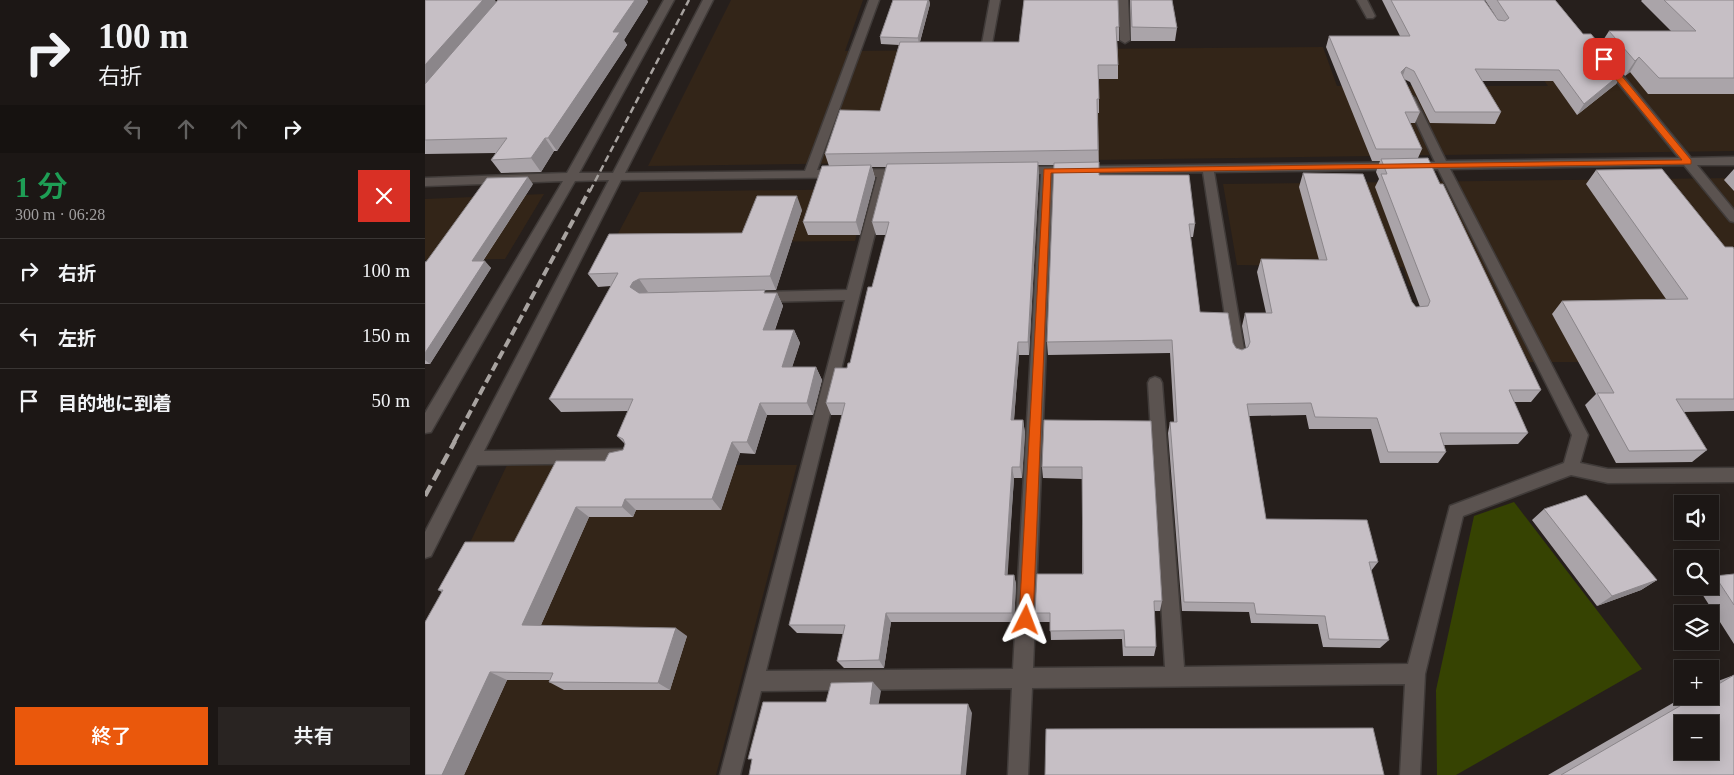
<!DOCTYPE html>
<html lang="ja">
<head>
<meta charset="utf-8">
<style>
	:root { --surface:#1c1715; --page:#292422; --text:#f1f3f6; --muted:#a09fa0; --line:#3a3634; --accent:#ea580c }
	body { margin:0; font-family:"Times New Roman","Noto Sans JP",serif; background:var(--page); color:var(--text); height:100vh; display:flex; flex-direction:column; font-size:19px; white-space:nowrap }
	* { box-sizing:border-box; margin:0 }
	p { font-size:16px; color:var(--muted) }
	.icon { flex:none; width:28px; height:28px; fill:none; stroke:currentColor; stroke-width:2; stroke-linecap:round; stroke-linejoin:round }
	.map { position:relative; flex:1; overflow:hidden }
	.panel { display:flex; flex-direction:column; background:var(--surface); width:425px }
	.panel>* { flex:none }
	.guide { background:#1c1715; color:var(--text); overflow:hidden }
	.buttons { position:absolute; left:1249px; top:495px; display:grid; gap:10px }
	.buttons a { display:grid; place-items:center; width:45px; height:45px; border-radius:0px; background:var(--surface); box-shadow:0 2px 12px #0003,0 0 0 1px var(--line); font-size:25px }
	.pin { position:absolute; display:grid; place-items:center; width:42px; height:42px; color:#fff; margin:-21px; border-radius:10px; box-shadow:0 2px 8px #0006 }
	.me { position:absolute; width:55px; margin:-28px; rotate:3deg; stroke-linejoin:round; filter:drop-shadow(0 0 4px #0008) }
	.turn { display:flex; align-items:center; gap:18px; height:105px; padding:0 15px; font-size:22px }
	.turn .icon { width:65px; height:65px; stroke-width:2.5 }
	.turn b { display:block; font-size:35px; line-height:42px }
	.lanes { display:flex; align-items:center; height:48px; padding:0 15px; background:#0003; justify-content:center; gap:25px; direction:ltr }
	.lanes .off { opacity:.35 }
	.round { display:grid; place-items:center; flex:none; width:52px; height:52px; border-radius:0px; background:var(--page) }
	.overview { display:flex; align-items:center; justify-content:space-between; height:85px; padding:0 15px }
	h1 { font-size:30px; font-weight:600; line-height:38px; color:#1e9e55 }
	.action { display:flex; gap:10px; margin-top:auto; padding:10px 15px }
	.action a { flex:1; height:58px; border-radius:0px; background:var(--accent); color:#fff; font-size:20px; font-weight:600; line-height:58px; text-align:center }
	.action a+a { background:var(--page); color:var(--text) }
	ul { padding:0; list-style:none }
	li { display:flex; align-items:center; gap:15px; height:65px; padding:0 15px; border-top:1px solid var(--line) }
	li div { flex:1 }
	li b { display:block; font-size:19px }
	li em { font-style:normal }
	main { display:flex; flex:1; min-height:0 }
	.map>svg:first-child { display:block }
</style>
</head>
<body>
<main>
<section class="panel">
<div class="guide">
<div class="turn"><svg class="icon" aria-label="right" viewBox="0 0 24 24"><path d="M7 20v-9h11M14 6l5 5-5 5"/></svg><div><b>100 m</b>右折</div></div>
<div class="lanes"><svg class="icon off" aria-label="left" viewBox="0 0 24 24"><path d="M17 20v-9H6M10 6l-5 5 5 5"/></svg><svg class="icon off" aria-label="ahead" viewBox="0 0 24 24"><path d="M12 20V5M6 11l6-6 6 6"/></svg><svg class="icon off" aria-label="ahead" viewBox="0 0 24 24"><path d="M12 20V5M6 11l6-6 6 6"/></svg><svg class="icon" aria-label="right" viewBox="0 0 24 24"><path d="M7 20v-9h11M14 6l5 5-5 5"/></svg></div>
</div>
<div class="overview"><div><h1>1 分</h1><p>300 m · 06:28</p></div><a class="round" style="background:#d93025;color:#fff"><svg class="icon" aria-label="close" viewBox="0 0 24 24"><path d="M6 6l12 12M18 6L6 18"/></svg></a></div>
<ul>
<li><svg class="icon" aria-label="right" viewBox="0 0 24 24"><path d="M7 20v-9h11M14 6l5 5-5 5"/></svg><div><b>右折</b></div><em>100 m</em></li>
<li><svg class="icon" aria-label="left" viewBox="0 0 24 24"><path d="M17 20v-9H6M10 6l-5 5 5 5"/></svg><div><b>左折</b></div><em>150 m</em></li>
<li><svg class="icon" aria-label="arrive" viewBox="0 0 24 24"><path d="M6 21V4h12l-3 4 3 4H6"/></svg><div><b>目的地に到着</b></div><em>50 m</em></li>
</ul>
<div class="action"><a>終了</a><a>共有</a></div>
</section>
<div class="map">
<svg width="1309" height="775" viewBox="0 0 1309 775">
	<rect width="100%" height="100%" fill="#261f1c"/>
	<path fill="#332518" d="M306 0H438L420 51 898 47 912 86H1123L1061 0 1158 40 1309 39V151L223 166Z
		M1309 178V362H1104L1064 287 984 286 978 267 812 265 798 184Z
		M443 189 430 241 188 243 215 192Z
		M119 194 80 259 0 260V199Z
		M82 465H372L291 775H0V637Z"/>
	<path fill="#364302" d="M1089 502 1217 669 1031 775H1012L1011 690 1049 516Z"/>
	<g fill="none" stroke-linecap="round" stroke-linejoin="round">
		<defs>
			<path id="minor" d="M239 0H249L154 173H188L278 0H288L200 173 380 171 444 0H454L392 170 481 169 487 173 481 177H464L341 671 588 669 616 174H590L588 171 594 167 1010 162 980 98 985 95 990 98 1021 161 1254 158 1176 62 1181 59 1185 60 1266 158 1309 157V165H1272L1309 210V222L1305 221 1259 165 1025 169 1163 435 1155 463 1183 469 1309 468V482L1183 483 1146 475 1038 516 1000 674 995 775H975L980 684 607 688 603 775H583L587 688 336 691 315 775H295L420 300 334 302 329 300 327 297 329 294 334 292 422 290 452 177 196 180 59 451 201 449 207 451 209 456 207 461 201 463 52 465 6 556 0 558V532L184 180 150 181 6 432 0 433V413L138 181 0 186V178L142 173ZM1013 169 1147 435 1139 463 1025 506 983 664 759 667 737 383 735 379 730 377 725 379 723 383 740 667 608 668 628 174 778 172 806 355 808 359 813 361 818 359 820 355 789 172Z
				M565 0H575L566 49 561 52 556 49Z
				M693 0H703L705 40 700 43 695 40Z
				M932 0H942L950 16 948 18H942Z"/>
		</defs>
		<use href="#minor" stroke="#403b39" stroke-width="3"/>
		<use href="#minor" fill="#5b5350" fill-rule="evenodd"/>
		<path stroke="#a8a3a0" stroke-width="2.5" stroke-dasharray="7 4" stroke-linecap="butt" d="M165 191 264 0"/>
		<path stroke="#a8a3a0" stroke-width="4" stroke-dasharray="9 4.5" stroke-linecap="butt" d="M29 442 165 189"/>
		<path stroke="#a8a3a0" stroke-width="4.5" stroke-dasharray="12 6" stroke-linecap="butt" d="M0 496 30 441"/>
	</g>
	<path fill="#aaa4a9" d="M0 0 72 2 73 0H222L223 2 199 40 202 45 132 151H129L116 172 76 173 66 160 71 153 0 154Z
		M468 0H504L505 4 495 42H594L599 0 694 27V41H692L693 65V79H674V113H673L674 175 770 224 768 237H765L775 312 808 343 811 348 817 350 821 349 817 326 820 313H841L832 272 836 259 894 260 874 187 878 173 991 307H995L950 187 954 179 951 172 955 161H947L901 47 904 36H975L957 0H1059L1072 18 1060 0H1130L1158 34 1175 45 1184 31H1246L1216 1 1217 0H1309V94H1223L1205 72 1200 76 1198 73 1191 84 1152 115 1128 81H1057L1076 112 1070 124 1005 123 985 82 979 79 995 112 990 123H985L997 149 993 158 1116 390 1106 402H1089L1103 433 1093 444 1019 445 1021 452 1013 463H955L946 429H884L881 415 824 416 841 519 953 562 946 571 964 640 955 648 898 647 893 624 826 623 824 612 757 611 743 433 745 422H749L745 353 623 355 622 342 629 165H613L614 176 604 355H594L589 420H598L600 433 597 478H589L582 575H589L591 584 589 622H466L459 668H419L412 661 418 634 372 633 364 625 417 415H406L401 403 425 363 447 287 461 235H451L447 222 461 167H447L450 178 435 235H383L378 222 404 166 400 154 455 111 474 45 456 44 455 37Z
		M705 0H747L752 28 750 41H706Z
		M1309 169V191L1299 180Z
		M1171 170 1300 247 1309 249V411L1258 412 1282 450 1267 462 1191 463 1160 405 1171 394 1127 314 1137 301 1241 299 1161 184Z
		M108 184 58 261 66 268 5 364H0V262Z
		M377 210 351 290 222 293H352L358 306 350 330H369L375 343 367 367H391L397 380 388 415H342L330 454 315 453 296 510H211L208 517H164L116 625 262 636 245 690H139L124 682 125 680H82L39 775 17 592 13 590 89 542 180 461 198 450 200 444 192 436 203 411 136 412 124 399 186 286 173 287 163 274 317 233Z
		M726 421 737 601 735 611H729L731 647 729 656H698L697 639 626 640 625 622H612L610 613 657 574V479L618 478 617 467Z
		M1119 509 1232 580 1216 590 1172 606 1107 520Z
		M1309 574V644L1272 586H1285V579L1290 576Z
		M1309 675V775H1123L1260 696H1285V684Z"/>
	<path fill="#8b868a" d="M58 0H70L73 5 0 90V65Z
		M210 0H222L223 2 199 40 202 45 132 151 123 138 188 32Z
		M503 0H504L505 4 494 45 493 38Z
		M1214 57 1205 72 1200 76 1210 61Z
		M981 67 977 78 976 72Z
		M1198 72 1191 84 1152 115 1159 104Z
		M120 138 129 151 116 172 106 158Z
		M613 162 614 176 604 355 603 342Z
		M446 165 450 178 435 235 431 222Z
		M103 177 108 184 53 268 47 261Z
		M372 196 377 210 351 290 345 276Z
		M60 261 66 268 5 364 0 360V353Z
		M214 279 223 292 216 295 205 287 208 282Z
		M352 293 358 306 345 343 338 330Z
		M369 330 375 343 363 380 357 367Z
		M593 342 594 355 588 432 586 420Z
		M391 367 397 380 388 415 382 403Z
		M335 403 342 415 330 454 322 442Z
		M598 420 600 433 597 478 595 467Z
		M307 442 315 453 296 510 287 499Z
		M587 467 589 478 582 585 580 575Z
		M200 499 211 510 208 517 197 507Z
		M151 507 164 517 112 634 97 625Z
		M589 575 591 584 589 622 587 613Z
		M1232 580 1216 590 1172 606 1187 596Z
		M461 613 466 622 459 668 454 660Z
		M251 628 262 636 245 690 233 683Z
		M65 672 82 680 39 775H17Z
		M448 682 456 691 452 713 445 704Z
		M543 704 547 713 541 775H536Z"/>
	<path fill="#c6bfc5" stroke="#8b868a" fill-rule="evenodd" d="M0 0H58L0 65Z
		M73 0H210L188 32H195L123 138H120L106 158 66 160 82 138 0 140V84Z
		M468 0H503L493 38 455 37Z
		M599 0H693L694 27H691L693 65H673L674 99H672L673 150 400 154 415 110 455 111 475 42H594Z
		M706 0H747L752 28 707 27Z
		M966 0H1059L1073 20 1080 21 1084 18 1072 0H1130L1158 34H1166L1198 72 1159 104 1134 70 1050 69 1076 112H1010L989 71 981 67 976 72 995 112H980L997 149H951L904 36H985Z
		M1239 0H1309V78H1234L1214 57 1210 61 1184 31H1271Z
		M1003 158 1015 184H1018L1116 390H1084L1103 433H1015L1021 452H963L952 418 890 417 886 403 822 404 841 519 942 520 953 562H944L964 640 904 639 900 616 831 614 829 603 759 602 745 422H752L747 340 622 342 629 163 674 162V175H764L770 224H764L775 312 803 313 808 343 811 348 817 350 823 347 825 342 820 313H847L836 259 902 260 878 173 938 174 987 302 991 307 1003 306 1005 301 956 174H962L956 159Z
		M613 162 603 342H593L586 420H598L595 467H587L580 575H589L587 613H461L454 660 412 661 420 625H364L420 403H401L410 368H422L423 363H425L443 287H447L464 222H447L462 164Z
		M446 165 431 222H378L397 166Z
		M1237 169 1300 247H1308L1309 249V399H1251L1282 450 1204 451 1172 393H1189L1137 301 1263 299 1171 170Z
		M103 177 47 261H60L0 353V262H1L62 178Z
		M332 196H372L345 276 214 279 208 282 205 287 214 293 340 290 339 293H352L338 330H369L357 367H391L382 403H335L322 442H307L287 499H200L197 507H151L97 625 251 628 233 683 124 682 128 673 65 672 17 775H0V622L18 590H13L40 542H89L131 461H180L184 453 198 450 200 444 198 439 192 436 208 399H124L193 273 163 274 184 234 317 233Z
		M619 420 726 421 737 601H729L731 647H700L699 630 625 631V613H610L612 574H658L657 467H617Z
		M1161 495 1232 580 1187 596 1119 509Z
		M1309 574V605L1290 576Z
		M1309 675V775H1136L1272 696H1285V689ZM1258 724H1285V751H1258Z
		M448 682 445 704H543L536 775H324L327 759H323L338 702H401L406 683Z
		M948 728 959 775H620L621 729Z"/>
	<path fill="#ea580c" stroke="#983908" d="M1176 57H1181L1266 160V164L626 173 608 620 606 625 601 627 596 625 594 620 619 169 1257 160 1176 61Z"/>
</svg>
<div class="buttons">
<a><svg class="icon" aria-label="sound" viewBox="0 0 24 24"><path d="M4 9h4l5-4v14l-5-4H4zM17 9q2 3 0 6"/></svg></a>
<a><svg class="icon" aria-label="search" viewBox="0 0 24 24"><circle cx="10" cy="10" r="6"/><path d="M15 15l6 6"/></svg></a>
<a><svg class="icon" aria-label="layers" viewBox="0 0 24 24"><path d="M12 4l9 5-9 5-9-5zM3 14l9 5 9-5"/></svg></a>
<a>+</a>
<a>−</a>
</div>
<div class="pin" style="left:1179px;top:59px;background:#d93025"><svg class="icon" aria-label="arrive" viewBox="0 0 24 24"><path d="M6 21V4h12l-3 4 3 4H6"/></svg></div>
<svg class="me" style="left:601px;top:620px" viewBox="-20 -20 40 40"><path d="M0-17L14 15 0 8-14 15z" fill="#ea580c" stroke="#fff" stroke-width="4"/></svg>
</div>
</main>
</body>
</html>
